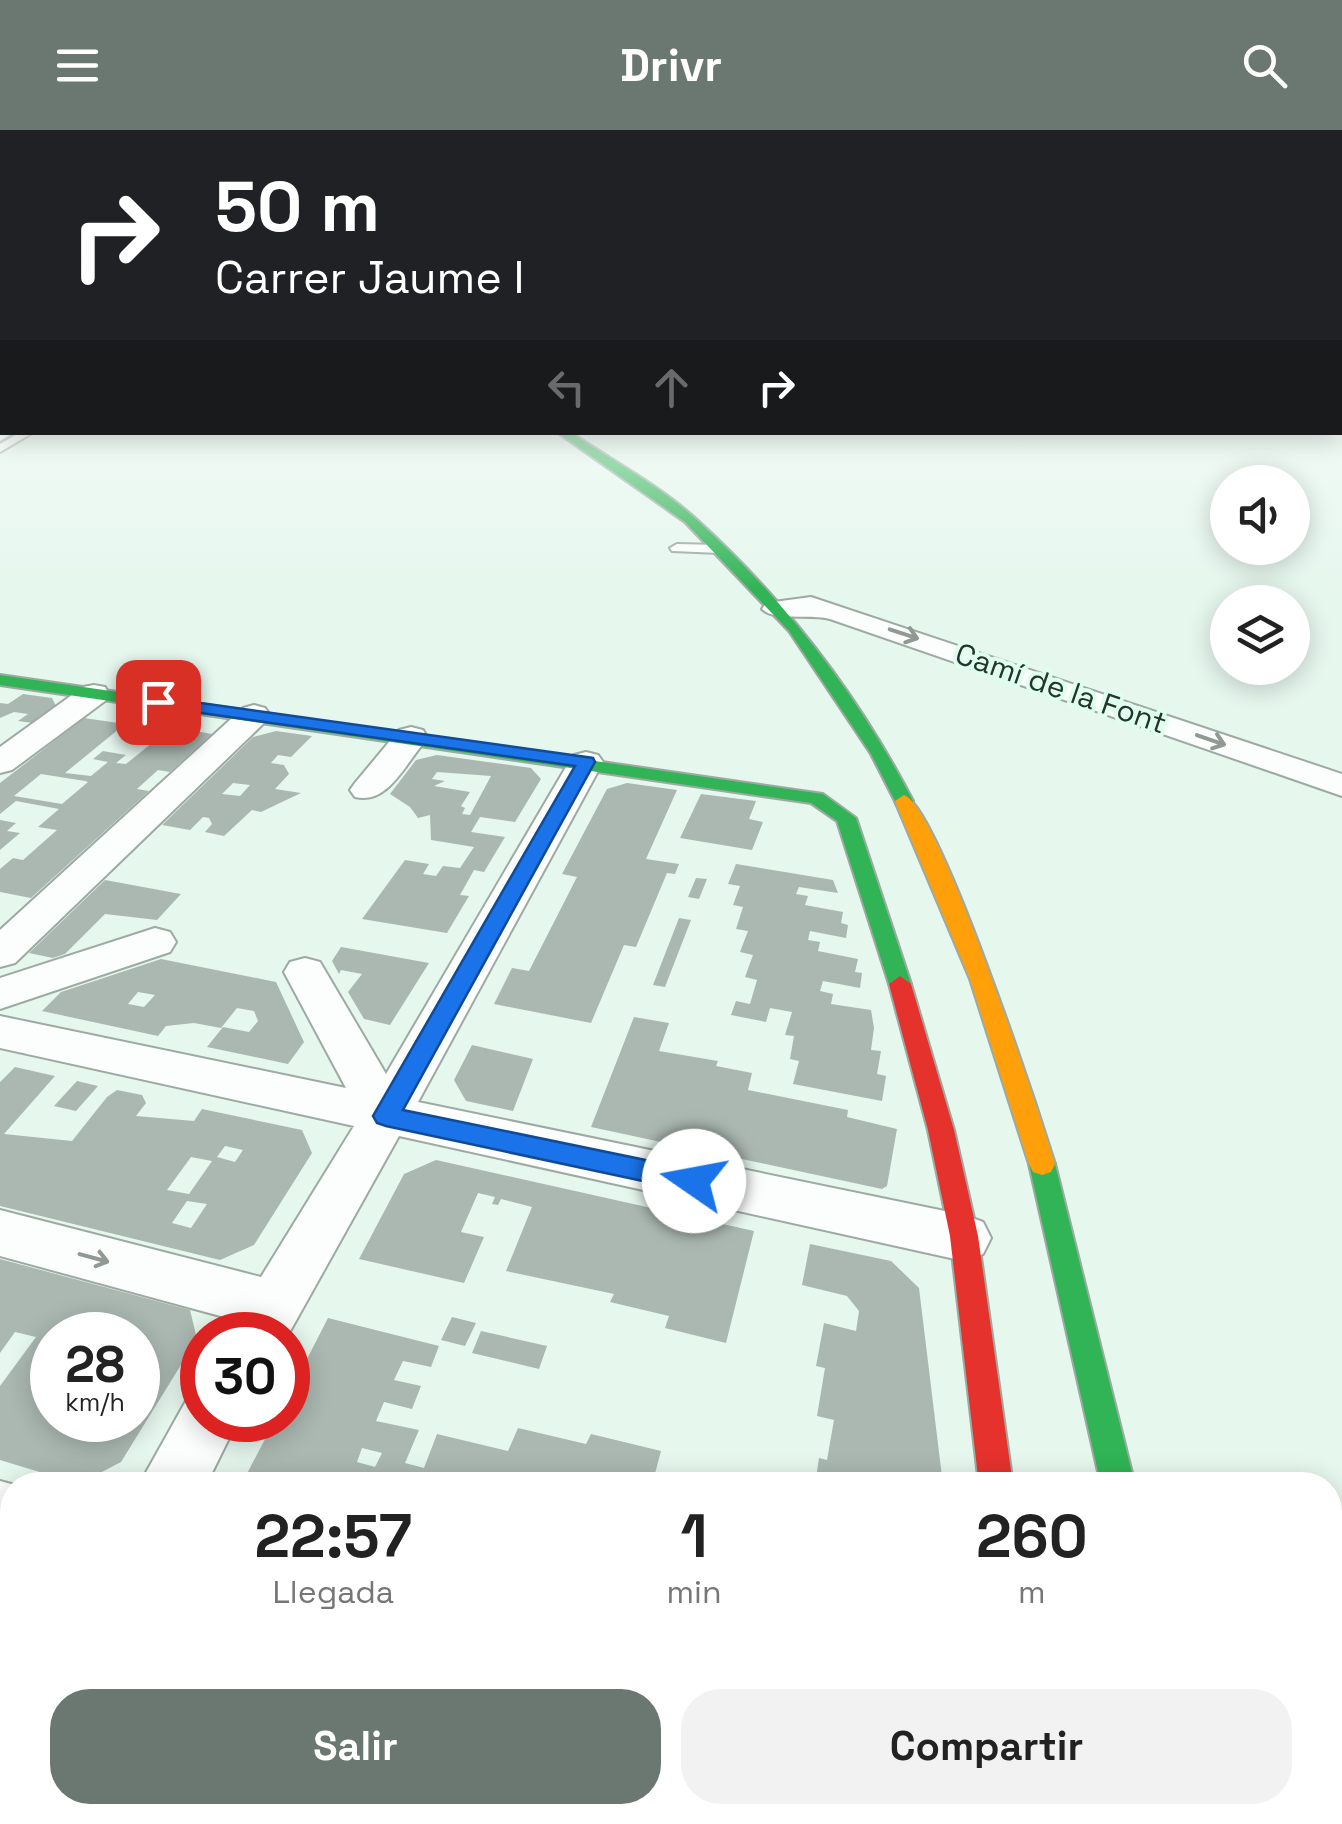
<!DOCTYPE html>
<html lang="es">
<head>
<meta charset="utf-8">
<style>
	:root { --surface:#fff; --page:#f2f2f2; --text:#222; --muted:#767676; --accent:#6a7871 }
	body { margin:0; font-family:"Space Grotesk",sans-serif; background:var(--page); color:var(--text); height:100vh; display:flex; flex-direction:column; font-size:38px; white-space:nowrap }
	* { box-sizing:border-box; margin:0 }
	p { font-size:32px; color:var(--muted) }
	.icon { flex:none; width:55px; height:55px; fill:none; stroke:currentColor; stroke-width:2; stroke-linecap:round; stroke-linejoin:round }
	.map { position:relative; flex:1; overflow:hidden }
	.sheet { position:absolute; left:0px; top:1342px; width:1342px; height:352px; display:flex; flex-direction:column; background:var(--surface); border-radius:40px 40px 0 0; box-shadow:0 5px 25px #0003 }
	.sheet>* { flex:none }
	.guide { position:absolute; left:0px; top:0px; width:1342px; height:305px; box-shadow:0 5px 25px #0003; background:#202124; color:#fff; overflow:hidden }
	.fabs { position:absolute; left:1210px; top:335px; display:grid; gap:20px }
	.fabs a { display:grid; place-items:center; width:100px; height:100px; border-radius:50%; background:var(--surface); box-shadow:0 5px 25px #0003; font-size:50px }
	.speed { position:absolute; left:30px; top:1182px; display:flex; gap:20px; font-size:50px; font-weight:700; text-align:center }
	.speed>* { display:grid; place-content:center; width:130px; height:130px; border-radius:50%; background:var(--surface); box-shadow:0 5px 25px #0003; line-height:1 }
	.speed small { font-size:25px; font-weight:400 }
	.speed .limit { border:15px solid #d22; background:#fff; color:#111 }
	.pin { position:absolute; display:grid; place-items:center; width:85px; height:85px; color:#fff; margin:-42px; border-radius:20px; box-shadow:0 5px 15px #0006 }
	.me { position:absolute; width:110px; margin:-55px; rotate:282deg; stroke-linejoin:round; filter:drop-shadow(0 0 8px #0008) }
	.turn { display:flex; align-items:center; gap:35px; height:210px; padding:0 50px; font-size:45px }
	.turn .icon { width:130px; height:130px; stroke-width:2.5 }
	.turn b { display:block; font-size:70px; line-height:85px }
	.lanes { display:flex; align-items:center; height:95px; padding:0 50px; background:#0003; justify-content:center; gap:50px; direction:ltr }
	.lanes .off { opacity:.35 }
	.eta { display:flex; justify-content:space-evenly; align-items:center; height:170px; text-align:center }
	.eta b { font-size:60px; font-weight:600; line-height:70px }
	.action { display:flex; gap:20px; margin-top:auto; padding:20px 50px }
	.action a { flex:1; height:115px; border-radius:40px; background:var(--accent); color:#fff; font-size:40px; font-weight:600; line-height:115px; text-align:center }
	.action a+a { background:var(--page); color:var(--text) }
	header { display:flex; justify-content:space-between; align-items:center; height:130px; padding:0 50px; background:var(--accent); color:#fff; font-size:45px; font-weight:600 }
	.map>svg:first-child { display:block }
</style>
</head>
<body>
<header><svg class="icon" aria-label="menu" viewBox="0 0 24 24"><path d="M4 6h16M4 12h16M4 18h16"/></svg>Drivr<svg class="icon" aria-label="search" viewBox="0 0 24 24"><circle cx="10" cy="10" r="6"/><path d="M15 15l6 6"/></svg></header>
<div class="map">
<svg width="1342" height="1694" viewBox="0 0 1342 1694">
	<rect width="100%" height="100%" fill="#e6f7ee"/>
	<path fill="#abb8b1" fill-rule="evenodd" d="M23 564 52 568 56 576 33 593 18 591 28 584 14 582 0 588V573L8 574Z
		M84 588 125 594 65 643 91 646 108 632 93 629 103 621 126 625 116 633 126 634 163 604 175 606 183 599 212 604 170 642 158 640 137 659 149 661 31 768 0 762V739L13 728 23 730 57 700 38 697 59 679 16 671 0 684V653ZM41 644 85 651 88 652 62 674 14 666Z
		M276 601 312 606 291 627 278 625 271 633 284 635 289 644 275 659 301 663 261 682 252 680 224 706 205 702 212 694 209 688 203 687 190 700 162 695 253 607ZM233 653 250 655 240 666 222 664Z
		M437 625 531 638 541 649 515 692 480 687 471 702 505 707 484 742 474 740 460 765 469 766 447 803 362 789 405 730 429 734 423 744 436 746 443 736 460 738 474 717 431 710 430 685 418 688 410 677 390 664 416 630ZM437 642 491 646 470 685 462 684 465 678 461 676 470 662 434 656 445 651 432 649Z
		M627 653 677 660 646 729 679 734 675 744 667 743 636 817 624 815 591 893 494 874 512 838 529 841 577 747 562 744 607 659Z
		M701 664 756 671 749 689 763 692 752 720 680 708Z
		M0 690 16 693 7 701 20 703 0 720Z
		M736 734 833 750 838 763 799 757 796 764 808 766 805 775 843 782 841 793 848 795 846 808 810 801 808 810 820 812 818 821 858 829 855 842 862 843 860 858 823 851 820 861 833 864 831 874 871 880 874 898 871 920 881 921 877 944 886 946 882 971 793 954 799 931 790 929 794 906 785 905 792 882 770 878 766 892 731 885 736 871 750 874 757 850 745 847 753 825 740 822 748 801 736 799 743 777 733 775 740 756 728 754Z
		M696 748 707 749 699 769 688 767Z
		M105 750 181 764 157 790 105 784 65 824 53 828 29 823Z
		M679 788 691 790 665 857 653 855Z
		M341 817 429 833 390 895 364 889 348 862 362 844 341 840 339 844 332 831Z
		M161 829 276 852 304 912 288 934 207 917 223 897 249 902 258 891 254 881 237 878 221 898 194 893 166 896 158 906 42 881 61 862ZM138 862 155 865 144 877 128 874Z
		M634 887 669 893 659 921 718 931 716 936 752 943 748 960 848 980 847 987 897 999 887 1056 882 1059 728 1026 730 1019 692 1010 689 1018 591 997Z
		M472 915 533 929 513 981 466 971 454 950Z
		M15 937 55 946 4 1004 72 1011 107 967 117 960 142 965 146 973 136 986 194 991 202 979 302 1000 312 1023 254 1115 220 1130 0 1076V952ZM225 1016 243 1020 235 1032 217 1027ZM191 1027 212 1031 189 1064 167 1060ZM187 1071 207 1074 191 1098 172 1093Z
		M77 951 98 956 76 981 54 976Z
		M436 1030 754 1101 726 1213 665 1198 669 1186 610 1172 614 1164 506 1141 532 1077 501 1069 498 1075 492 1074 495 1067 478 1063 461 1102 484 1107 464 1153 359 1129 404 1044Z
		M810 1114 891 1131 919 1158 943 1355H815L819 1328 827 1330 834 1290 817 1286 825 1238 816 1236 824 1193 856 1201 859 1181 847 1166 802 1155Z
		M0 1129 190 1180 197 1209 121 1332 79 1354 0 1330V1256L36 1207 15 1202 0 1223ZM52 1205H138V1290H52Z
		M452 1187 476 1193 465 1216 441 1210Z
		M328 1188 439 1216 431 1237 403 1231 394 1250 421 1256 412 1279 384 1272 376 1291 419 1300 405 1333 424 1338 437 1304 508 1321 518 1298 586 1314 591 1304 661 1321 652 1355H241L275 1290H288V1266ZM362 1318 382 1323 375 1337 357 1332Z
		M481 1201 547 1216 539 1239 472 1223Z
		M0 1432 12 1436V1510L0 1531Z
		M67 1682H259L255 1694H60Z
		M692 1682H768L767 1694H690Z"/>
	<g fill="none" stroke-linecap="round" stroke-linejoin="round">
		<defs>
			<path id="lane" d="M21 302H34L0 322V314Z
				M677 414 720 415 727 419 720 423 672 421 670 418Z"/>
			<path id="street" d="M0 227H2V237H0Z
				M0 297 2 302H15L0 311Z
				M811 467 1342 644V666L830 489C809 483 775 492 762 479L766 473Z
				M94 555 105 557 109 564 105 571 12 640 0 643V617L83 557Z
				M254 575 265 578 270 585 265 592 15 833 0 837V800L243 578Z
				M411 597 423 600 427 607 423 614C404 636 387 675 355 667L350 660 355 653 399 600Z
				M586 622 598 625 603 632 418 972 964 1085 983 1092 991 1108 983 1124 964 1131 399 1006 288 1205H228L235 1190 0 1126V1080L261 1147 354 996 0 918V886L346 958 284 842 290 832 305 828 320 832 386 944 569 632 574 625Z
				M155 798 170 802 176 812 170 822 0 879V848Z
				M202 1263V1290H238L206 1355H139L187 1269Z
				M0 1351 15 1355 12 1418 0 1415Z
				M12 1597V1682H28L0 1694V1602Z
				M952 1682H1060L1065 1694H956Z"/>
			<path id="fast" d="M557 302H570C611 330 659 355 696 389 784 469 858 565 913 671L911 675H897L871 624 789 501 685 392Z
				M0 545 823 664 856 688 911 854 900 862 889 854 837 691 811 673 0 555Z
				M1042 1023 1051 1026 1055 1034 1135 1355H1101L1029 1034 1033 1026Z
				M1163 1682H1203L1206 1694H1164Z"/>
			<path id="slow" d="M904 665C939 677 1039 983 1055 1034L1051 1042 1042 1045 1033 1042 1029 1034 970 849 895 671Z"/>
			<path id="jam" d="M900 846 911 854 954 1000 978 1106 1013 1355H979L950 1106 928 1000 889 854Z"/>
		</defs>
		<use href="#lane" stroke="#9daaa3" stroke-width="4"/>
		<use href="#street" stroke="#9daaa3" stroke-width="4"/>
		<use href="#fast" stroke="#9daaa3" stroke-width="4"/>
		<use href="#slow" stroke="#9daaa3" stroke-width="4"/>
		<use href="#jam" stroke="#9daaa3" stroke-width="4"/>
		<use href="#lane" fill="#fbfefc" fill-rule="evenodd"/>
		<use href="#street" fill="#fbfefc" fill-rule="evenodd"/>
		<use href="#fast" fill="#30b455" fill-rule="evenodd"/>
		<use href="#slow" fill="#ff9f0a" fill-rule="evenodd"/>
		<use href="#jam" fill="#e5322d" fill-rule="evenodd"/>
	</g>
	<defs><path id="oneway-shaft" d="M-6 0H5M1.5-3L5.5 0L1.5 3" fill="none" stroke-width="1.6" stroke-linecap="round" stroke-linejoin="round" transform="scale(2.5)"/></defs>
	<g stroke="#919994">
		<use href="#oneway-shaft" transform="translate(904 504) rotate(18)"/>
		<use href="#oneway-shaft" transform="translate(1211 610) rotate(19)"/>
		<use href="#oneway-shaft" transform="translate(94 1128) rotate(15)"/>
	</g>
	<linearGradient id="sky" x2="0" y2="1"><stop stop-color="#8cc2d8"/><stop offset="0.49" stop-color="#f4fbf7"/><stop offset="1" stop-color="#f4fbf7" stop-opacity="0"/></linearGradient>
	<rect width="1342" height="461" fill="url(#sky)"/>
	<path fill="#1a73e8" stroke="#114b97" stroke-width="2.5" d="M158 567 593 628 595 632 403 980 694 1040 704 1043 708 1051 704 1059 694 1062 386 996 377 993 373 986 575 636 152 576V569Z"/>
	<g text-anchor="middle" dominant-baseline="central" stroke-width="8" stroke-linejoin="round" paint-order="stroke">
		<g font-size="30" fill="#27342d" stroke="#deffee">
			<text transform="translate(1061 558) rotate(19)">Camí de la Font</text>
		</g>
	</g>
</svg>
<div class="fabs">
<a><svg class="icon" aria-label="sound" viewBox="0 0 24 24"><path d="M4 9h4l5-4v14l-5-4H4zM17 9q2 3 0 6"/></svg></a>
<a><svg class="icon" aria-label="layers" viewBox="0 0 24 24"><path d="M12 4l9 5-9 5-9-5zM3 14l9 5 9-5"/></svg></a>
</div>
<div class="speed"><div>28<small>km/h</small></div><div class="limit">30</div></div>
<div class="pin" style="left:158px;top:572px;background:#d93025"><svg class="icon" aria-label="arrive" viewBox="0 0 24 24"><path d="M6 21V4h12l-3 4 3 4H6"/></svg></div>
<svg class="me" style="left:694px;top:1051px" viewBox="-20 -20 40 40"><circle r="19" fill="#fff"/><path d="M0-13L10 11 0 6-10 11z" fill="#1a73e8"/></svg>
<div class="guide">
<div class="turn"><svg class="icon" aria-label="right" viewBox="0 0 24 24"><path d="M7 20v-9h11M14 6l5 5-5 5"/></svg><div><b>50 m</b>Carrer Jaume I</div></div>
<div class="lanes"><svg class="icon off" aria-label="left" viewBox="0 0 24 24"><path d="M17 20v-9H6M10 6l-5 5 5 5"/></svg><svg class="icon off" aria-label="ahead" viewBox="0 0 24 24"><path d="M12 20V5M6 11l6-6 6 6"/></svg><svg class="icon" aria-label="right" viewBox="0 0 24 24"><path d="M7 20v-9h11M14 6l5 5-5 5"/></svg></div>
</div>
<section class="sheet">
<div class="eta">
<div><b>22:57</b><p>Llegada</p></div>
<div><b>1</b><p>min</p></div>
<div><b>260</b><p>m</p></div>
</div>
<div class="action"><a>Salir</a><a>Compartir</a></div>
</section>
</div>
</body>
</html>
